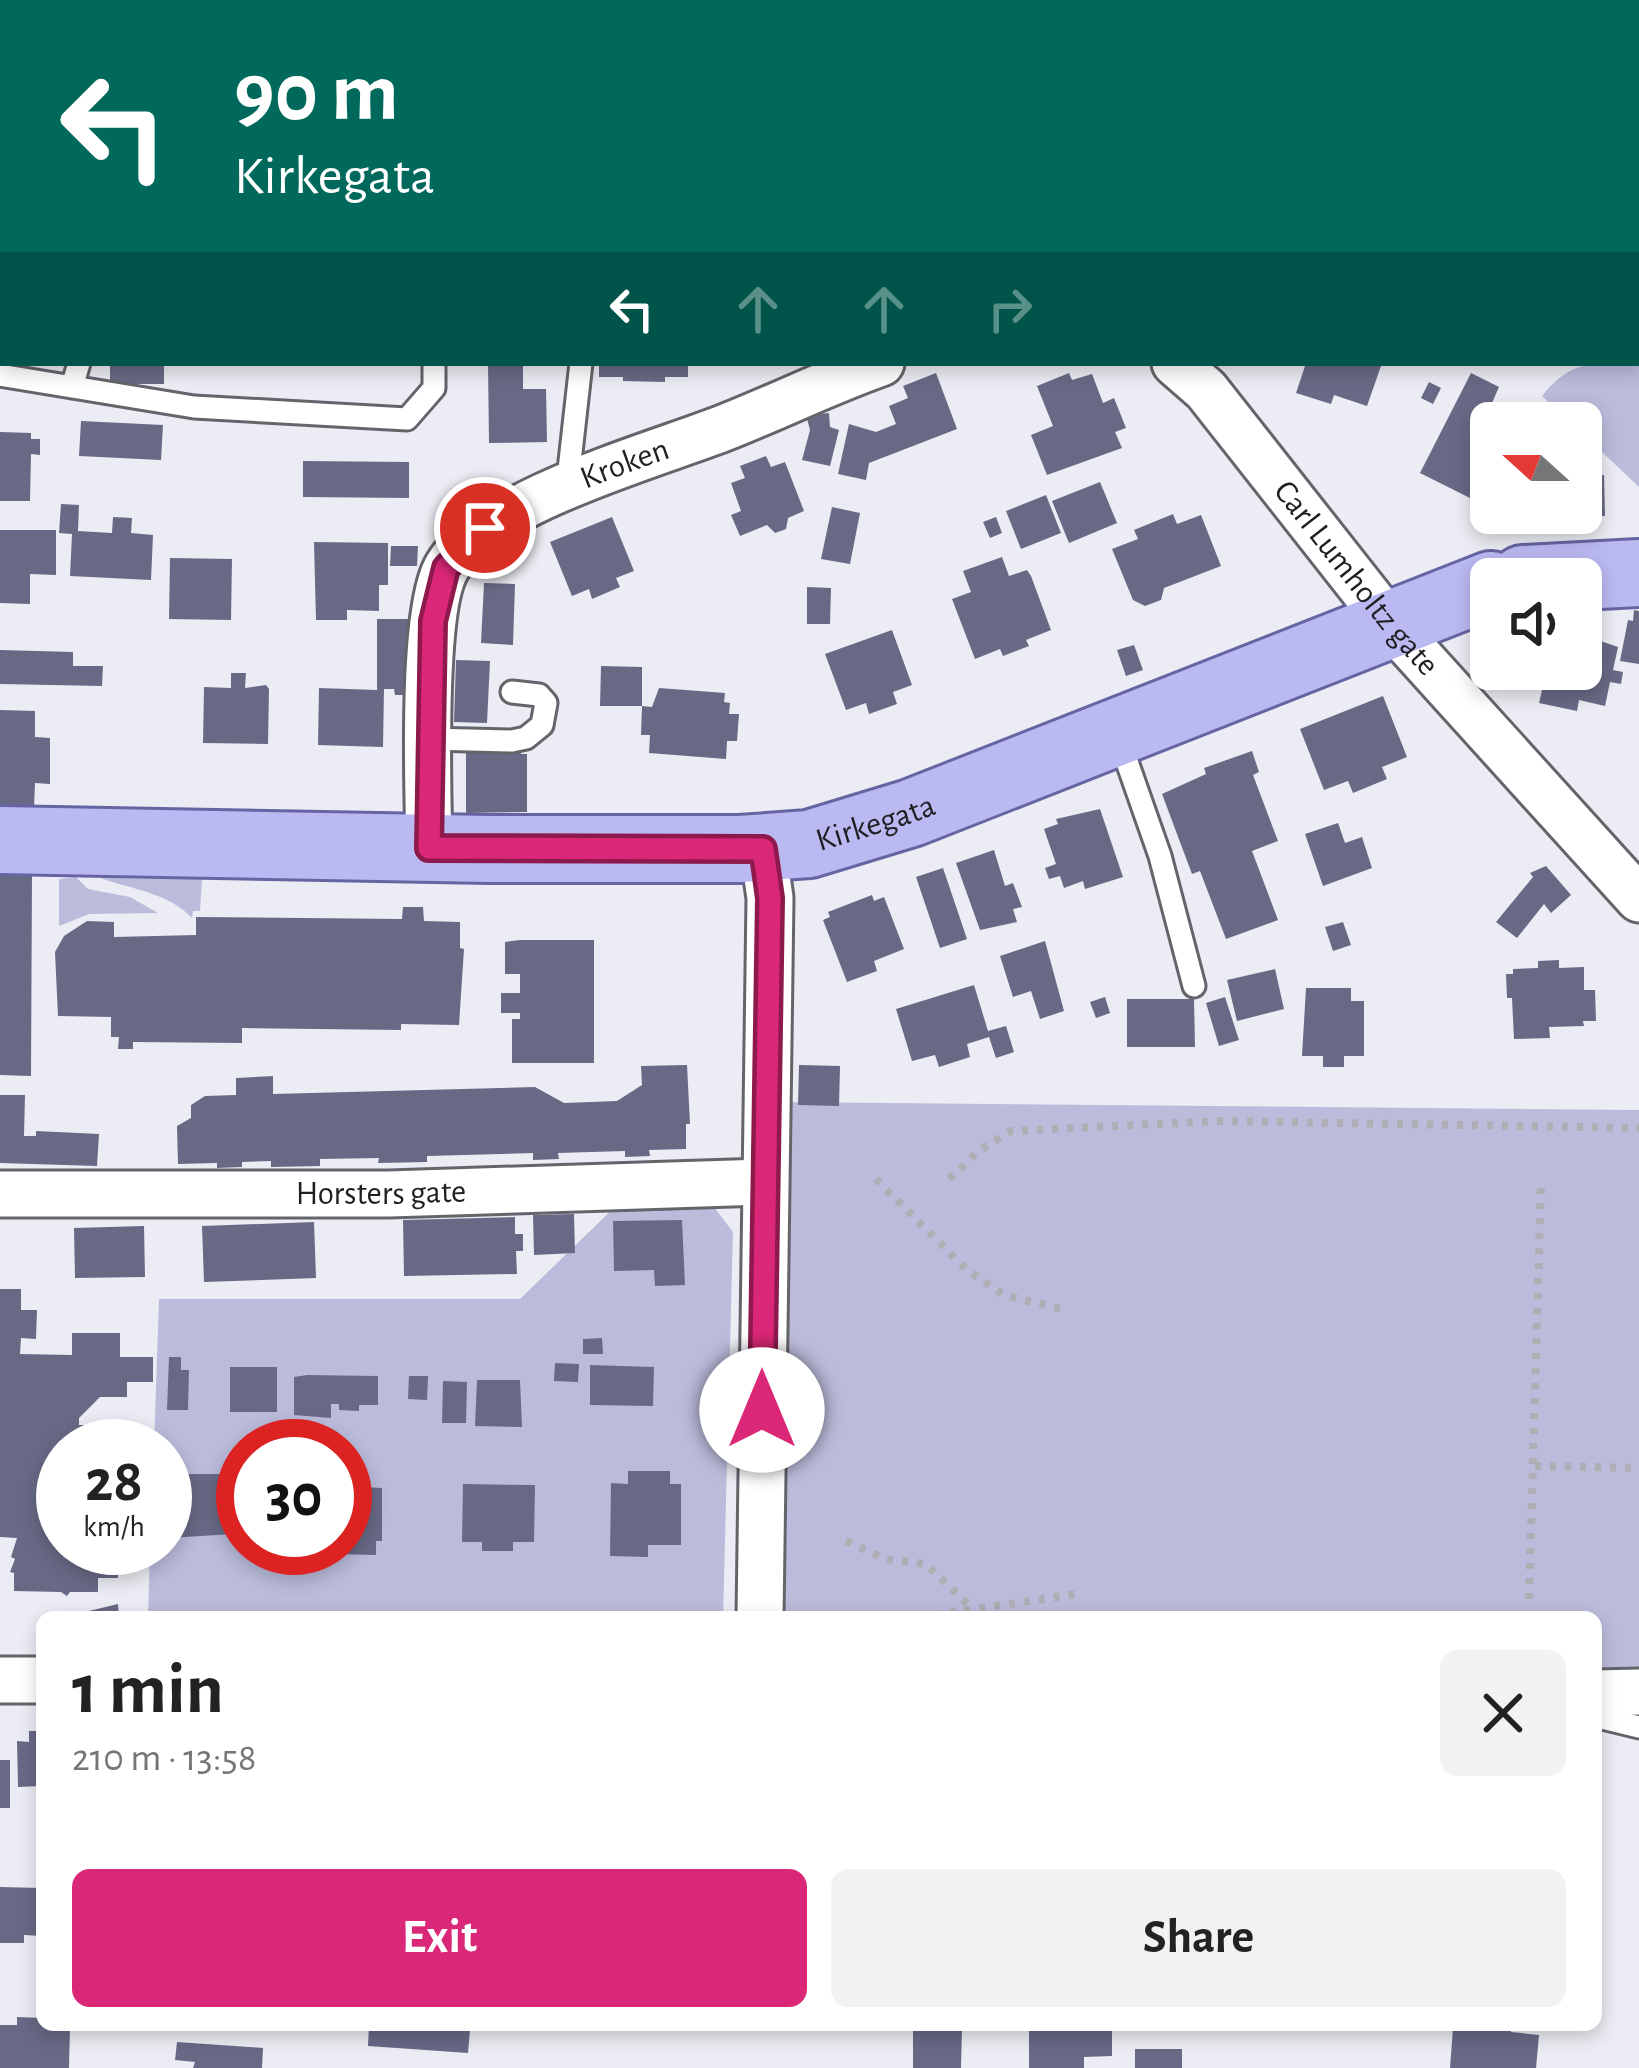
<!DOCTYPE html>
<html lang="en">
<head>
<meta charset="utf-8">
<style>
	:root { --surface:#fff; --page:#f2f2f2; --text:#222; --muted:#767676; --accent:#db2777 }
	body { margin:0; font-family:"Alegreya Sans",sans-serif; background:var(--page); color:var(--text); height:100vh; display:flex; flex-direction:column; font-size:45px; white-space:nowrap }
	* { box-sizing:border-box; margin:0 }
	p { font-size:39px; color:var(--muted) }
	.icon { flex:none; width:66px; height:66px; fill:none; stroke:currentColor; stroke-width:2; stroke-linecap:round; stroke-linejoin:round }
	.map { position:relative; flex:1; overflow:hidden }
	.sheet { position:absolute; left:36px; top:1611px; width:1566px; height:420px; display:flex; flex-direction:column; background:var(--surface); border-radius:18px; box-shadow:0 6px 18px #0003 }
	.sheet>* { flex:none }
	.banner { position:absolute; left:0px; top:0px; width:1641px; height:366px; box-shadow:0 6px 18px #0003; background:#00695c; color:#fff; overflow:hidden }
	.needle { width:78px; rotate:291deg }
	.fabs { position:absolute; left:1470px; top:402px; display:grid; gap:24px }
	.fabs a { display:grid; place-items:center; width:132px; height:132px; border-radius:18px; background:var(--surface); box-shadow:0 6px 18px #0003; font-size:60px }
	.speed { position:absolute; left:36px; top:1419px; display:flex; gap:24px; font-size:60px; font-weight:700; text-align:center }
	.speed>* { display:grid; place-content:center; width:156px; height:156px; border-radius:50%; background:var(--surface); box-shadow:0 6px 18px #0003; line-height:1 }
	.speed small { font-size:30px; font-weight:400 }
	.speed .limit { border:18px solid #d22; background:#fff; color:#111 }
	.pin { position:absolute; display:grid; place-items:center; width:102px; height:102px; color:#fff; margin:-51px; border:6px solid #fff; border-radius:50%; box-shadow:0 3px 12px #0007 }
	.me { position:absolute; width:132px; margin:-66px; rotate:0deg; stroke-linejoin:round; filter:drop-shadow(0 0 9px #0008) }
	.turn { display:flex; align-items:center; gap:42px; height:252px; padding:0 36px; font-size:54px }
	.turn .icon { width:156px; height:156px; stroke-width:2.5 }
	.turn b { display:block; font-size:84px; line-height:102px }
	.lanes { display:flex; align-items:center; height:114px; padding:0 36px; background:#0003; justify-content:center; gap:60px; direction:ltr }
	.lanes .off { opacity:.35 }
	.round { display:grid; place-items:center; flex:none; width:126px; height:126px; border-radius:18px; background:var(--page) }
	.summary { display:flex; align-items:center; justify-content:space-between; height:204px; padding:0 36px }
	h1 { font-size:72px; font-weight:600; line-height:90px }
	.button { display:flex; gap:24px; margin-top:auto; padding:24px 36px }
	.button a { flex:1; height:138px; border-radius:18px; background:var(--accent); color:#fff; font-size:48px; font-weight:600; line-height:138px; text-align:center }
	.button a+a { background:var(--page); color:var(--text) }
	.map>svg:first-child { display:block }
</style>
</head>
<body>
<div class="map">
<svg width="1639" height="2068" viewBox="0 0 1639 2068">
	<rect width="100%" height="100%" fill="#ececf4"/>
	<path fill="#bbbcdb" fill-rule="evenodd" d="M1378 0H1639V155L1638 3H1370Z
		M1639 261V487L1581 432V423H1571L1542 396C1572 359 1594 363 1638 363Z
		M76 877 88 889 130 897 158 913 89 914 59 926V879Z
		M100 878 202 879 200 911H193L192 918C169 893 131 889 100 878Z
		M781 1102 1639 1110V1670L1596 1673V1617H776Z
		M708 1199 733 1232 723 1617H148L150 1548H165V1446H154L159 1299H520L622 1200ZM243 1446H345V1548H243Z"/>
	<path fill="#686985" d="M110 363H164V384H110Z
		M488 363H523V389H546L547 442 489 443Z
		M599 363H688V377H665V382L623 381V377H599Z
		M1306 363H1382L1367 406 1334 395 1331 404 1296 393Z
		M936 373 957 429 869 463 866 480 838 474 849 424 876 432 896 424 889 406 908 398 903 386Z
		M1069 373 1072 380 1092 374 1103 403 1114 398 1126 428 1115 432 1122 448 1047 475 1031 435 1053 426 1037 386Z
		M1471 373 1499 387 1477 437 1491 444 1488 507 1420 473Z
		M1429 382 1441 388 1433 404 1421 398Z
		M829 413 830 427 839 430 830 466 802 460 810 430 806 415Z
		M81 421 163 425 161 460 79 456Z
		M0 432 31 433V439H40V455L31 454 30 501H0Z
		M766 456 771 467 785 462 804 511 788 518 786 529 775 533 767 525 740 536 731 515 741 511 731 483 745 478 740 466Z
		M303 461 409 462V498L303 497Z
		M1604 475 1605 516 1581 517V476Z
		M1100 482 1117 523 1069 543 1052 501Z
		M1046 495 1061 533 1021 549 1006 511Z
		M61 504 79 505 78 531 112 533 113 517 132 518 131 533 153 535 151 580 70 576 72 534 59 533Z
		M832 507 860 513 850 564 821 559Z
		M1173 514 1177 524 1201 515 1221 566 1164 588 1161 600 1145 606 1133 600 1112 549 1138 539 1134 530Z
		M612 517 634 571 616 578 620 587 592 599 589 589 572 596 550 542Z
		M996 517 1002 533 990 538 983 522Z
		M0 530H56V575L30 574V604L0 603Z
		M314 542 388 543V585H379V611L347 610V620H316Z
		M391 546H418L417 566H390Z
		M1002 557 1009 576 1027 570 1031 576 1051 630 1026 640 1029 646 1003 656 1000 649 975 659 952 599 971 592 963 571Z
		M170 558 232 559 231 620 169 619Z
		M484 583 515 584 513 645 481 643Z
		M807 587 831 588 830 624H807Z
		M1634 610 1639 611V664L1620 661 1628 620 1633 621Z
		M377 619H420V695H395L394 689H384L383 747 318 745 319 688 377 690Z
		M892 630 912 685 893 692 897 704 869 714 866 703 846 710 825 654Z
		M1586 636 1618 647 1613 670 1623 672 1621 684 1610 682 1605 706 1579 700 1577 711 1539 703 1547 669H1581V638Z
		M1134 645 1143 670 1126 676 1117 650Z
		M0 650 73 652V666H103L102 686 0 684Z
		M456 660 490 661 487 723 454 722Z
		M601 666 642 667V706H600Z
		M231 673H246L245 688 266 685 269 689 268 744 203 743 204 687 231 688Z
		M659 688 725 693 724 702 730 703 729 714H739L737 741H727L726 759 649 753 650 735H641L642 706 652 707Z
		M1383 696 1407 757 1382 767 1387 779 1353 793 1348 781 1324 790 1300 729Z
		M0 710 35 711V737L50 738V784L35 783 34 808 0 806Z
		M494 746H520L521 754H527V812L466 813V753H494Z
		M1252 751 1259 772 1253 775 1278 841 1252 851 1278 920 1226 939 1200 871 1192 874 1162 794 1206 774 1204 768Z
		M1100 809 1123 877 1085 889 1083 881 1064 888 1060 876 1049 879 1045 868 1056 864 1044 829 1058 824 1056 819Z
		M1338 823 1345 843 1362 837 1372 868 1323 886 1305 834Z
		M994 850 1005 886 1013 883 1022 907 1013 909 1017 922 980 930 956 863Z
		M1546 866 1571 895 1551 913 1544 904 1517 938 1496 922 1533 877 1530 873Z
		M943 868 967 939 940 948 916 877Z
		M0 875 32 876 31 1076 0 1075Z
		M872 895 874 901 884 897 904 949 874 961 877 971 847 982 823 920 830 917 828 912Z
		M403 907H423L424 921 460 922V948L464 949 459 1025 401 1024V1030L242 1028V1043L133 1042V1049H118L119 1037H111V1017L58 1016 55 952 64 936 87 921 114 922V937L196 935V917L402 919Z
		M1343 922 1351 945 1333 951 1325 927Z
		M520 940H594V1063H512V1019H520V1013H501V993H520V974H505V942Z
		M1045 941 1064 1011 1040 1019 1031 991 1013 997 1000 956Z
		M1559 960V968L1584 967V990H1595L1596 1021H1583L1584 1026 1549 1027 1550 1038 1514 1039 1512 998H1507L1506 974H1513V969L1538 968V961Z
		M1275 969 1284 1009 1237 1021 1227 980Z
		M974 985 988 1031 1006 1026 1014 1052 996 1058 989 1037 967 1044 970 1057 939 1067 935 1055 912 1061 896 1009Z
		M1306 988H1351V1001H1364V1056H1344V1067H1323V1056H1302Z
		M1105 997 1110 1013 1096 1018 1090 1002Z
		M1225 997 1239 1040 1219 1046 1206 1003Z
		M1127 999H1194L1195 1047H1127Z
		M687 1065 690 1124H686V1149L649 1150 650 1156 625 1157V1151L558 1153 559 1159 533 1160V1153L427 1156V1162L378 1163 379 1158 320 1159V1166L271 1167V1161L242 1162V1167L217 1168V1163L178 1164 177 1126 191 1118V1105L205 1096 236 1095V1078L273 1076V1094L535 1087 564 1103 617 1101 642 1085 641 1066Z
		M799 1065 840 1066 839 1106 798 1105Z
		M0 1095H25L24 1136H36V1131L99 1134 97 1166 0 1163Z
		M574 1214 575 1253 534 1255 533 1215Z
		M515 1217V1234H523V1251H516L517 1274 404 1276 403 1220Z
		M682 1220 685 1285 655 1286 654 1270 614 1271 613 1221Z
		M314 1222 316 1278 204 1282 202 1226Z
		M144 1226 145 1277 75 1278 74 1228Z
		M0 1289H21V1310H37L36 1339 21 1338 20 1354 72 1355V1333H120V1357H153V1382H127V1397H100L79 1418V1425H92V1440H79V1446H63V1548H118V1578H98V1592H70L67 1596 61 1592 14 1591V1573L10 1572 15 1559 11 1557 17 1538 0 1537Z
		M602 1338 603 1354H583V1339Z
		M169 1357H181V1370H189L188 1410H167Z
		M555 1363 579 1364 578 1382 554 1381Z
		M590 1365 654 1367 653 1406 590 1405Z
		M230 1367H277V1412H230Z
		M307 1375 378 1376V1405H359V1411L339 1410V1404H331V1418L294 1415V1377Z
		M409 1376H428L427 1400 408 1399Z
		M477 1380H520L522 1427 475 1426Z
		M443 1381 467 1382 466 1423H442Z
		M628 1471H670V1484H681V1545H648V1557L610 1556 611 1483 628 1484Z
		M169 1474H233V1534L169 1538Z
		M345 1475H362V1487L382 1488V1541H376V1555L335 1554V1548H345Z
		M463 1484 535 1485 534 1542H513V1551H482V1542H462Z
		M118 1604 119 1617H72V1615Z
		M29 1731H42V1786L18 1787 17 1741 29 1742Z
		M0 1760H10V1808H0Z
		M0 1887 42 1888V1936L24 1935V1943H0Z
		M17 2017 42 2018V2025L70 2027 69 2068H0V2025H17Z
		M369 2025H482V2031L470 2030 468 2053 368 2046Z
		M1029 2025H1112V2056L1084 2057V2068H1029Z
		M1483 2025H1511V2032L1539 2035 1536 2068H1450L1453 2028 1482 2030Z
		M913 2031H962L961 2068H913Z
		M177 2042 263 2048 262 2068H193L195 2062 175 2060Z
		M1135 2049H1182V2068H1135Z"/>
	<g fill="none" stroke-linecap="round" stroke-linejoin="round">
		<defs>
			<path id="service" d="M1326 0V3
				M0 375 194 407 407 419 434 388V363
				M72 387 79 363
				M567 488 581 363
				M429 739 512 741 526 738 542 725 546 703 539 695 512 692
				M1119 739 1160 856 1194 986
				M1602 1693V1718L1639 1727"/>
			<g id="minor">
				<path d="M1638 202H1639"/>
				<path id="s1" d="M1175 363 1206 390 1391 625 1639 899"/>
				<path id="s2" d="M429 848C428 792 421 610 447 567 485 502 651 456 721 429 775 408 827 382 881 363"/>
				<path id="s3" d="M0 1194H389L764 1182"/>
				<path d="M760 1617 770 898 763 849"/>
				<path d="M0 1680H42"/>
				<path d="M1596 1693 1639 1692"/>
			</g>
			<g id="primary">
				<path d="M775 0V3"/>
				<path d="M0 5H3"/>
				<path d="M1523 579 1639 573"/>
				<path id="s4" d="M0 840 489 849H740L809 844 911 813 1491 585"/>
			</g>
		</defs>
		<use href="#service" stroke="#64646b" stroke-width="27"/>
		<use href="#minor" stroke="#64646b" stroke-width="51"/>
		<use href="#primary" stroke="#6665a3" stroke-width="72"/>
		<path stroke="#aeaeb4" stroke-width="8" stroke-dasharray="6 9" stroke-linecap="butt" d="M1639 0V1
			M1373 3H1427
			M1638 19 1639 20
			M876 1179 967 1270 1004 1295 1062 1309
			M949 1179 980 1150 1011 1131 1221 1121 1639 1128
			M1535 1466 1639 1468
			M846 1541 886 1559 926 1564 972 1608
			M1529 1599 1541 1183
			M920 1617 1077 1594"/>
		<use href="#service" stroke="#fff" stroke-width="21"/>
		<use href="#minor" stroke="#fff" stroke-width="45"/>
		<use href="#primary" stroke="#bbb9f2" stroke-width="66"/>
	</g>
	<g fill="none" stroke-linecap="round" stroke-linejoin="round">
		<defs>
			<path id="route" d="M485 528 446 568 433 621 429 848 763 849 770 898 762 1410"/>
		</defs>
		<use href="#route" stroke="#8e194d" stroke-width="30"/>
		<use href="#route" stroke="#db2777" stroke-width="21"/>
	</g>
	<g text-anchor="middle" dominant-baseline="central" stroke-width="12" stroke-linejoin="round" paint-order="stroke">
		<g font-size="33" fill="#1f1f22" stroke="#ececf4">
			<text stroke="none"><textPath href="#s2" startOffset="492">Kroken</textPath></text>
			<text stroke="none"><textPath href="#s1" startOffset="282">Carl Lumholtz gate</textPath></text>
			<text stroke="none"><textPath href="#s4" startOffset="879">Kirkegata</textPath></text>
			<text stroke="none"><textPath href="#s3" startOffset="381">Horsters gate</textPath></text>
		</g>
	</g>
</svg>
<div class="fabs">
<a><svg class="needle" viewBox="-14 -14 28 28"><path d="M0-13l5 13h-10z" fill="#e53935"/><path d="M0 13l5-13h-10z" fill="#767676"/></svg></a>
<a><svg class="icon" aria-label="sound" viewBox="0 0 24 24"><path d="M4 9h4l5-4v14l-5-4H4zM17 9q2 3 0 6"/></svg></a>
</div>
<div class="speed"><div>28<small>km/h</small></div><div class="limit">30</div></div>
<div class="pin" style="left:485px;top:528px;background:#d93025"><svg class="icon" aria-label="arrive" viewBox="0 0 24 24"><path d="M6 21V4h12l-3 4 3 4H6"/></svg></div>
<svg class="me" style="left:762px;top:1410px" viewBox="-20 -20 40 40"><circle r="19" fill="#fff"/><path d="M0-13L10 11 0 6-10 11z" fill="#db2777"/></svg>
<div class="banner">
<div class="turn"><svg class="icon" aria-label="left" viewBox="0 0 24 24"><path d="M17 20v-9H6M10 6l-5 5 5 5"/></svg><div><b>90 m</b>Kirkegata</div></div>
<div class="lanes"><svg class="icon" aria-label="left" viewBox="0 0 24 24"><path d="M17 20v-9H6M10 6l-5 5 5 5"/></svg><svg class="icon off" aria-label="ahead" viewBox="0 0 24 24"><path d="M12 20V5M6 11l6-6 6 6"/></svg><svg class="icon off" aria-label="ahead" viewBox="0 0 24 24"><path d="M12 20V5M6 11l6-6 6 6"/></svg><svg class="icon off" aria-label="right" viewBox="0 0 24 24"><path d="M7 20v-9h11M14 6l5 5-5 5"/></svg></div>
</div>
<section class="sheet">
<div class="summary"><div><h1>1 min</h1><p>210 m · 13:58</p></div><a class="round"><svg class="icon" aria-label="close" viewBox="0 0 24 24"><path d="M6 6l12 12M18 6L6 18"/></svg></a></div>
<div class="button"><a>Exit</a><a>Share</a></div>
</section>
</div>
</body>
</html>
